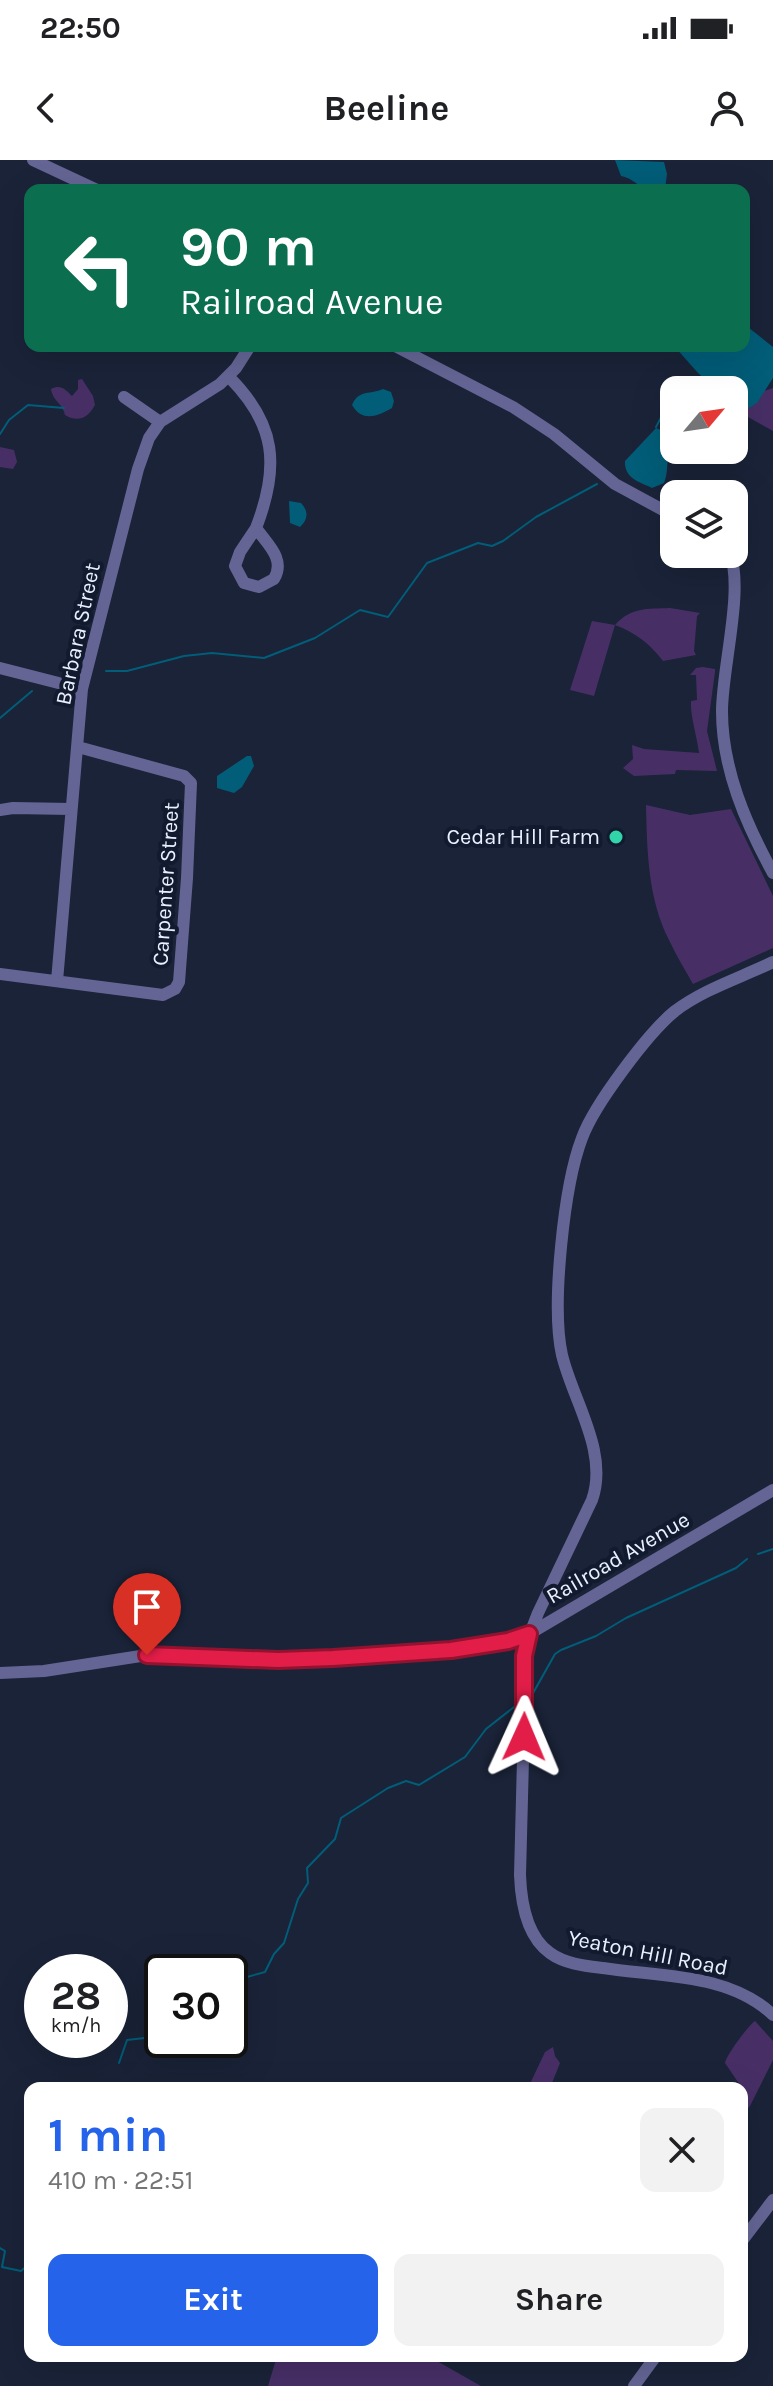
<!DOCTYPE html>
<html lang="en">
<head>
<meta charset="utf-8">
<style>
	:root { --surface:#fff; --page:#f2f2f2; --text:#202124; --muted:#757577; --accent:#2563eb }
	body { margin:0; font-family:Karla,sans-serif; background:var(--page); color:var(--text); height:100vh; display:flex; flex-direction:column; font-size:30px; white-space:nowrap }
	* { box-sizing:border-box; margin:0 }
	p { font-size:26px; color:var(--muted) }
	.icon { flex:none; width:44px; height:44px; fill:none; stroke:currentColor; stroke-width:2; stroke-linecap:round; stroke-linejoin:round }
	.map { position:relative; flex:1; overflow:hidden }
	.side { position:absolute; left:24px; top:1922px; width:724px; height:280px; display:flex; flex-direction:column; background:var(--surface); border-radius:16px; box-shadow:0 8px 32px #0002 }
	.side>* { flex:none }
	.top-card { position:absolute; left:24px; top:24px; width:726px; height:168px; border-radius:16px; box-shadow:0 8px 32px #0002; background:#0b6e4f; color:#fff; overflow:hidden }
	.needle { width:52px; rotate:61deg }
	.controls { position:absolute; left:660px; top:216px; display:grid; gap:16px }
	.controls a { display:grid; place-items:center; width:88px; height:88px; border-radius:16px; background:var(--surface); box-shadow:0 8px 32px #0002; font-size:40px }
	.speed { position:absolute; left:24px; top:1794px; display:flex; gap:16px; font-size:40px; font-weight:700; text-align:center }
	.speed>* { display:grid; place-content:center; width:104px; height:104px; border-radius:50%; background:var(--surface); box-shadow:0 8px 32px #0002; line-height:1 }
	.speed small { font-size:20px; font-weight:400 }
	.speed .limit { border:4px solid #111; border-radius:12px; background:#fff; color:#111 }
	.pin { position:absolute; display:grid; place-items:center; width:68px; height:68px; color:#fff; margin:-82px -34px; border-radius:50% 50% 50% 0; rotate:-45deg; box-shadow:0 0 8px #0007 }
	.pin .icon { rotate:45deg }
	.me { position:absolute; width:88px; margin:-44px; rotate:1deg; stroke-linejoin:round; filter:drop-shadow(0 0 6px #0008) }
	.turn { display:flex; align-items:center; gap:28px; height:168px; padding:0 24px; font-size:36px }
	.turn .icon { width:104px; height:104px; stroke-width:2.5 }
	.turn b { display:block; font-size:56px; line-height:68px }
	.round { display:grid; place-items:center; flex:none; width:84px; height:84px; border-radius:16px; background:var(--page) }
	.head { display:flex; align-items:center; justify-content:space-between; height:136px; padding:0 24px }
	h1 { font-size:48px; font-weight:700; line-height:60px; color:var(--accent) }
	.primary-button { display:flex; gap:16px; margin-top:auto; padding:16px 24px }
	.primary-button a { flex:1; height:92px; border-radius:16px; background:var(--accent); color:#fff; font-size:32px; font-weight:700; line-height:92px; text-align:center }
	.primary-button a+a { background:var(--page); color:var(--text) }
	.status { display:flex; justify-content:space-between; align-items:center; height:56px; padding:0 40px; background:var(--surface); direction:ltr }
	.status svg { height:22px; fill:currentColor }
	header { display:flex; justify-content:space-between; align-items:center; height:104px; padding:0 24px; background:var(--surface); font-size:36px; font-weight:700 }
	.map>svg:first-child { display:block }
</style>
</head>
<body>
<div class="status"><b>22:50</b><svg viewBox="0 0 49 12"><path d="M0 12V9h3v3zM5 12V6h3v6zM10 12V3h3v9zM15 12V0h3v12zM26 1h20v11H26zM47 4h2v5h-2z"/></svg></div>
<header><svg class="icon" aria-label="back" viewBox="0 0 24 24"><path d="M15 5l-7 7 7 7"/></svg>Beeline<svg class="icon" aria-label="person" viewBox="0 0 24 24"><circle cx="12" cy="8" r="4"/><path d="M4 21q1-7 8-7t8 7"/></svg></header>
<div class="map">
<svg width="773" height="2226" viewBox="0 0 773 2226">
	<rect width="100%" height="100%" fill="#1a2338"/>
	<path fill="#472f66" d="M82 219 93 236 95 245C88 258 78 263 65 255 63 244 52 240 51 229 61 224 65 229 72 236L78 229V220Z
		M773 228V271L739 252 742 247C755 248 758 241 764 231Z
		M0 287 14 290 17 302 13 309 0 307Z
		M670 448 700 453 697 456 694 491 696 495 663 501C649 483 636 473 615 465L594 536 570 530 592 461 615 465C631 447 647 449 670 448Z
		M703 507 715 509V512L707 571 717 611 676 610 675 614 634 616 623 608 633 599 632 585 644 589 699 593C697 576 690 556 691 541L697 540 696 515H690L696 508Z
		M646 645 690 655 731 649 773 736V788L693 824C685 810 676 795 669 780 648 739 647 691 646 645Z
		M755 1861 773 1881V1900L750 1946 742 1954V1928L725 1903C727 1894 748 1866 755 1861Z
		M553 1887 555 1896 560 1903 550 1928H528L545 1892Z
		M277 2196H428L481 2226H268Z"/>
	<path fill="#025d78" d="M615 0 664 2 667 14 665 29C637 34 642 21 621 16Z
		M744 164 773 187V218L757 243 749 248 734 242V230H716L698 213 675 187 744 186Z
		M383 229 391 232 394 241 392 248C376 257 362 262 352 245 359 229 370 235 383 229Z
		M656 268 668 273 674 284C664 297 670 309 664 323L652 328C639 322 624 318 625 301Z
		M289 341 301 343C309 352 308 359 300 367L290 363Z
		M247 596H251L254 606 242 627 234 633 217 628V616Z"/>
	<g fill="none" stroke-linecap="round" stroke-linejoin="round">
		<path stroke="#025d78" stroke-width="2" d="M676 230 687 217
			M656 267 674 233
			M0 274 9 260 28 245 64 248
			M69 497 81 495
			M106 511H127L184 496 212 493 264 498 315 478 360 450 388 457 427 403 478 383 492 386 503 381 536 357 597 324
			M0 558 32 531
			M758 1394 773 1389
			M532 1535 555 1494 561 1490 596 1476 626 1458 736 1408 747 1399
			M230 1831 240 1819 265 1812 274 1794 284 1783 298 1739 308 1723 307 1708 335 1679 341 1658 388 1628 406 1621 419 1625 465 1597 486 1569 514 1547
			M230 1842 236 1859 230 1863
			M119 1903 127 1880 162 1876
			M0 2088 5 2091 2 2107 21 2111 30 2103"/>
		<path stroke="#656595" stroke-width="12" d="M33 0 97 30
			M395 186 513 247 554 274 615 324 674 356
			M229 217C276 264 280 306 256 368
			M124 237 160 262
			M256 368C267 384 286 399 274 419L259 427 244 423 235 406 240 392Z
			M730 394C744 429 722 509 722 551 722 609 746 664 773 713
			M0 508 82 529
			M0 650 13 648 71 649
			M773 802C740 818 704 829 675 851 648 873 594 945 582 978 564 1025 551 1146 562 1195 573 1241 609 1292 592 1340L538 1453 526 1484 520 1715C521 1742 526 1776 550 1793 565 1804 586 1806 603 1808 660 1817 729 1813 773 1855
			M0 814 163 835 175 829 179 822 187 718 191 623 184 616 78 587
			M57 821 82 529 138 309 149 278 160 262 220 224 236 208 250 186
			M0 1513 44 1511 147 1495 285 1500 438 1491 498 1483 529 1474 773 1330
			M742 2081 773 2040
			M634 2226 656 2196"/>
	</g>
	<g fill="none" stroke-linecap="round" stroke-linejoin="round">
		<defs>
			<path id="route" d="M147 1495 278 1500 333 1498 451 1490 508 1481 529 1474 524 1496V1577"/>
		</defs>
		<use href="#route" stroke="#92132f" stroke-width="20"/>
		<use href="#route" stroke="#e11d48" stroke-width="14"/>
	</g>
	<circle fill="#32d4a9" stroke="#111a2e" stroke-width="3" cx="616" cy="677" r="8"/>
	<g text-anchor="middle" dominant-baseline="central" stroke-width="8" stroke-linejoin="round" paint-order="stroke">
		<g font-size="22" fill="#e9f0ff" stroke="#111a2e">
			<text transform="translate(78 474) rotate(-78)">Barbara Street</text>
			<text transform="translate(166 724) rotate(-86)">Carpenter Street</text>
			<text transform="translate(618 1398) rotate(-30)">Railroad Avenue</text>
			<text transform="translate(648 1793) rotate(11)">Yeaton Hill Road</text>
		</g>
		<g font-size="22" fill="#e9f0ff" stroke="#111a2e" text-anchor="end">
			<text x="600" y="677">Cedar Hill Farm</text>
		</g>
	</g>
</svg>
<div class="controls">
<a><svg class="needle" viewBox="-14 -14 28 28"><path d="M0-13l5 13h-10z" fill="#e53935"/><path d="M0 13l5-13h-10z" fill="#757577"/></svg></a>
<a><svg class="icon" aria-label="layers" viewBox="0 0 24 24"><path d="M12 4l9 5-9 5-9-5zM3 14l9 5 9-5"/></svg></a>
</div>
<div class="speed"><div>28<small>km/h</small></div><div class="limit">30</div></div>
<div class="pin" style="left:147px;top:1495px;background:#d93025"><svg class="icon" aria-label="arrive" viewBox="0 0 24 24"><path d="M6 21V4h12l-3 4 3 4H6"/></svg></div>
<svg class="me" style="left:524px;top:1577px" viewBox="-20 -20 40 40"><path d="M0-17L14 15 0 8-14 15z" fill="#e11d48" stroke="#fff" stroke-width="4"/></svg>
<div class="top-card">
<div class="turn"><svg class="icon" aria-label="left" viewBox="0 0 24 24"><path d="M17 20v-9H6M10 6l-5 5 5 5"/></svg><div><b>90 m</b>Railroad Avenue</div></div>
</div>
<section class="side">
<div class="head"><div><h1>1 min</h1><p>410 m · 22:51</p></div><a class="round"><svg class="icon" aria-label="close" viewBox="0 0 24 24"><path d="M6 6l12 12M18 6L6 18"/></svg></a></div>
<div class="primary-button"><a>Exit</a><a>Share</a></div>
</section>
</div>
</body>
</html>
